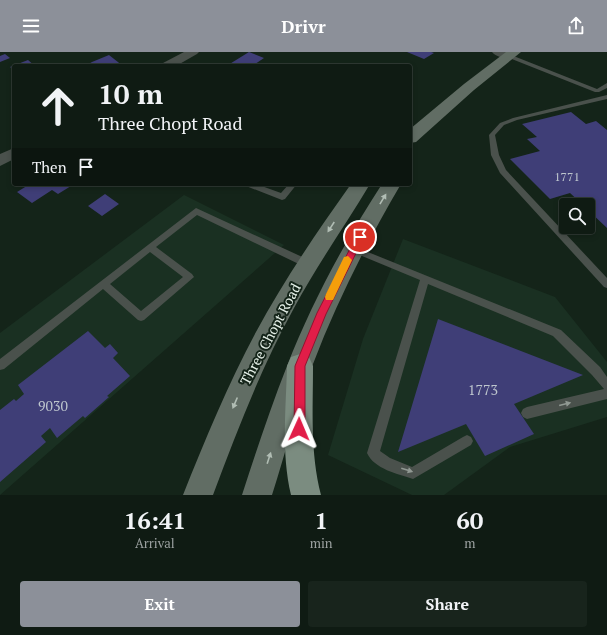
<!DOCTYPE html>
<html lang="en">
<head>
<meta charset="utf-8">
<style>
	:root { --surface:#0f1b13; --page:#18241c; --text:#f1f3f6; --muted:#9ba1a0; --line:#2f3933; --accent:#8c9099 }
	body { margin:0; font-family:"PT Serif",serif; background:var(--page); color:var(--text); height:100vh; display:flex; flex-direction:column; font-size:15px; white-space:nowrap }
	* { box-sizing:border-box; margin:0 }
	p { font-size:13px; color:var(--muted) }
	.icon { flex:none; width:22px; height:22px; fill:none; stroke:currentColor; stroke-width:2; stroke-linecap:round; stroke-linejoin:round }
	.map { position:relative; height:443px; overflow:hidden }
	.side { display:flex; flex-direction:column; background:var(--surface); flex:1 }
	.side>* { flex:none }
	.hud { position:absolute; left:12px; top:12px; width:400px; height:122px; border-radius:4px; box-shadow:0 2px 6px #0003,0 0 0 1px var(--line); background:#0f1b13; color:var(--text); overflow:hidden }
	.tools { position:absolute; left:559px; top:146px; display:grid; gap:8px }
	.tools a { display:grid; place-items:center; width:36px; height:36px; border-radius:4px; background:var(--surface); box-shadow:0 2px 6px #0003,0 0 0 1px var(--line); font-size:20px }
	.pin { position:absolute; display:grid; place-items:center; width:34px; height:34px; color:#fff; margin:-17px; border:2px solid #fff; border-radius:50%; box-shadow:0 1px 4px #0007 }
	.me { position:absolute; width:44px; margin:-22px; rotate:1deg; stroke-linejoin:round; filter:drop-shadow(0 0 3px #0008) }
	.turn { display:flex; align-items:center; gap:14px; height:84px; padding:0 20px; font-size:18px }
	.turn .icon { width:52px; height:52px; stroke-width:2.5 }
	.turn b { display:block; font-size:28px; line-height:34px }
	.then { display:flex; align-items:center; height:38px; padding:0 20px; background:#0003; gap:8px; font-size:15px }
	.eta { display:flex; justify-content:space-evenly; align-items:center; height:68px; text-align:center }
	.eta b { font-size:24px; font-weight:800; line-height:28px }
	.cta { display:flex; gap:8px; margin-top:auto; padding:8px 20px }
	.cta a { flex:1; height:46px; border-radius:4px; background:var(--accent); color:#fff; font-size:16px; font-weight:800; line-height:46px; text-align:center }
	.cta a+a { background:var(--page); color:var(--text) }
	header { display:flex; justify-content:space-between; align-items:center; height:52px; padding:0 20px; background:var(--accent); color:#fff; font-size:18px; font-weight:800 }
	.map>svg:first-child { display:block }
</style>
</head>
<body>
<header><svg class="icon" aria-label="menu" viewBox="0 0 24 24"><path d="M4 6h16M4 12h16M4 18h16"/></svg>Drivr<svg class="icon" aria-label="share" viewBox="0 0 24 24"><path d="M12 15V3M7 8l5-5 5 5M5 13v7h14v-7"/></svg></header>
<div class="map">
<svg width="607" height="443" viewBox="0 0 607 443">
	<rect width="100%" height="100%" fill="#142419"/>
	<path fill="#1a3022" d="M184 143 284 193 0 443V281Z
		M403 187 555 245 607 310V365L510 395 444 443H412L328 403 363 287Z"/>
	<path fill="#3f3e77" d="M249 0 264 6 252 14H231L228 13Z
		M407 0H431L434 1 424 7Z
		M5 2 10 6 0 10V4Z
		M109 3 123 14H85L92 10Z
		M28 8 35 14H14V18L10 15Z
		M571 60 586 72 596 69 607 78V176L588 158V153H583L570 141 550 147 510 107 540 99 527 87 537 85 522 72Z
		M30 132H69L71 134 58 142 52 138 32 151 17 140Z
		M105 142 119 152 102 164 88 154Z
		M438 267 583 323 514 352 534 382 485 404 466 372 398 400Z
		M88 279 105 296 110 292 118 301 113 306 130 324 107 344 109 345 85 366 83 364 57 386 50 376 41 384 46 390 0 430V358L14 347 16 349 24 342 18 333Z"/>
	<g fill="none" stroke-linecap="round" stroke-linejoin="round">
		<path fill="#4a514c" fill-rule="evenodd" d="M507 3H511L597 37 607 31V36L599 40H595L507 5Z
			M607 43V47L517 68 504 73 495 83 499 103 506 118 607 226V236L604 235 500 121 491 103 489 83 500 71 513 66Z
			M245 132H256L281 141 289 132H297L285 147 282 148 246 134Z
			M196 156 311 209 312 212 311 215H305L197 163 156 195 192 222 194 225 144 268 141 269 138 268 103 237 4 317 0 318V307ZM150 200 183 225 141 259 110 232Z
			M353 194 561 278 600 315 607 325V347L527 367 523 365 521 361 523 357 527 355 604 337 592 323 553 284 428 232 380 399 390 406 412 415 463 385 467 383 471 385 473 389 471 393 413 427C398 422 374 417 367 401L420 228 350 199 349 197 350 195Z"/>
		<path fill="#4a514c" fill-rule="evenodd" d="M184 0H199L197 2 176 14H161L163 11Z
			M492 0H509L515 4 513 6C507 8 496 5 492 0Z
			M14 96V107L0 114V102Z"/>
		<path fill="#616d64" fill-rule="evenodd" d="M506 0H521L474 38 416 90 410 91V77L464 32Z
			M351 132H370C345 174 317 213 294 256 261 316 237 379 213 443H183C205 388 228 332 256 280 284 228 317 180 351 132Z
			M382 132H401C367 190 337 249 313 312 297 355 286 399 272 443H242C256 400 270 357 287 314 312 250 345 189 382 132Z"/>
		<path fill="#7b8c80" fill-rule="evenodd" d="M300 302 309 305 313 314C313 358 310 400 321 443H291C281 400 286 357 287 314L291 305Z"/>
	</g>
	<defs><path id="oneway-solid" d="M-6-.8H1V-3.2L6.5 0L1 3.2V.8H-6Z"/></defs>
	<g fill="#b1bdb4">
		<use href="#oneway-solid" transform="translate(383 147) rotate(-59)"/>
		<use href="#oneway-solid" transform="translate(331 175) rotate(123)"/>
		<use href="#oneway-solid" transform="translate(235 351) rotate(113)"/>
		<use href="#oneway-solid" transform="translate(269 406) rotate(-72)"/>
	</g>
	<g fill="#919993">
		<use href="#oneway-solid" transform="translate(565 352) rotate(-14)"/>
		<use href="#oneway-solid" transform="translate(407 418) rotate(17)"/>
	</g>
	<path fill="#e11d48" stroke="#92132f" d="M360 182 364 185 326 262 305 314V377L304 381 299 383 295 381 294 377 295 314 317 261 357 183Z"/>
	<path fill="#f59e0b" d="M348 204 352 208 333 248H326L325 245 326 242 344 205Z"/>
	<g text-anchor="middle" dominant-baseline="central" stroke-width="4" stroke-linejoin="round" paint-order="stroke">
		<g font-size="12" fill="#bdc5cd">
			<text x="567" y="124">1771</text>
		</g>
		<g font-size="14" fill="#e7f2ea" stroke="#142419">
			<text transform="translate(270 282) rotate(-62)">Three Chopt Road</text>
		</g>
		<g font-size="14" fill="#bdc5cd">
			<text x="483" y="337">1773</text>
			<text x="53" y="353">9030</text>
		</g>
	</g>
</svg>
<div class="tools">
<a><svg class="icon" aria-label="search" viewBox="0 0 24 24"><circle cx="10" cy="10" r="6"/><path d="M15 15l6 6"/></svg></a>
</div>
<div class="pin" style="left:360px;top:185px;background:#d93025"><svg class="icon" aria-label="arrive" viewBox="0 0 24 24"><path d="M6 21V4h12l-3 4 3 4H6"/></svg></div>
<svg class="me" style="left:299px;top:377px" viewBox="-20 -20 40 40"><path d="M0-17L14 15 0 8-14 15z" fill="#e11d48" stroke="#fff" stroke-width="4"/></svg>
<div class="hud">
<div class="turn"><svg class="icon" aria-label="ahead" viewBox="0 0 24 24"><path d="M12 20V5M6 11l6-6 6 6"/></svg><div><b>10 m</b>Three Chopt Road</div></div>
<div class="then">Then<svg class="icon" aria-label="arrive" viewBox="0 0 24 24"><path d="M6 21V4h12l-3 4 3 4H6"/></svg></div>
</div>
</div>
<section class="side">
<div class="eta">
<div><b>16:41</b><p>Arrival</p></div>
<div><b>1</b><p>min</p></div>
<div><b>60</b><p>m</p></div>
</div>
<div class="cta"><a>Exit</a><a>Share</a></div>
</section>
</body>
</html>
